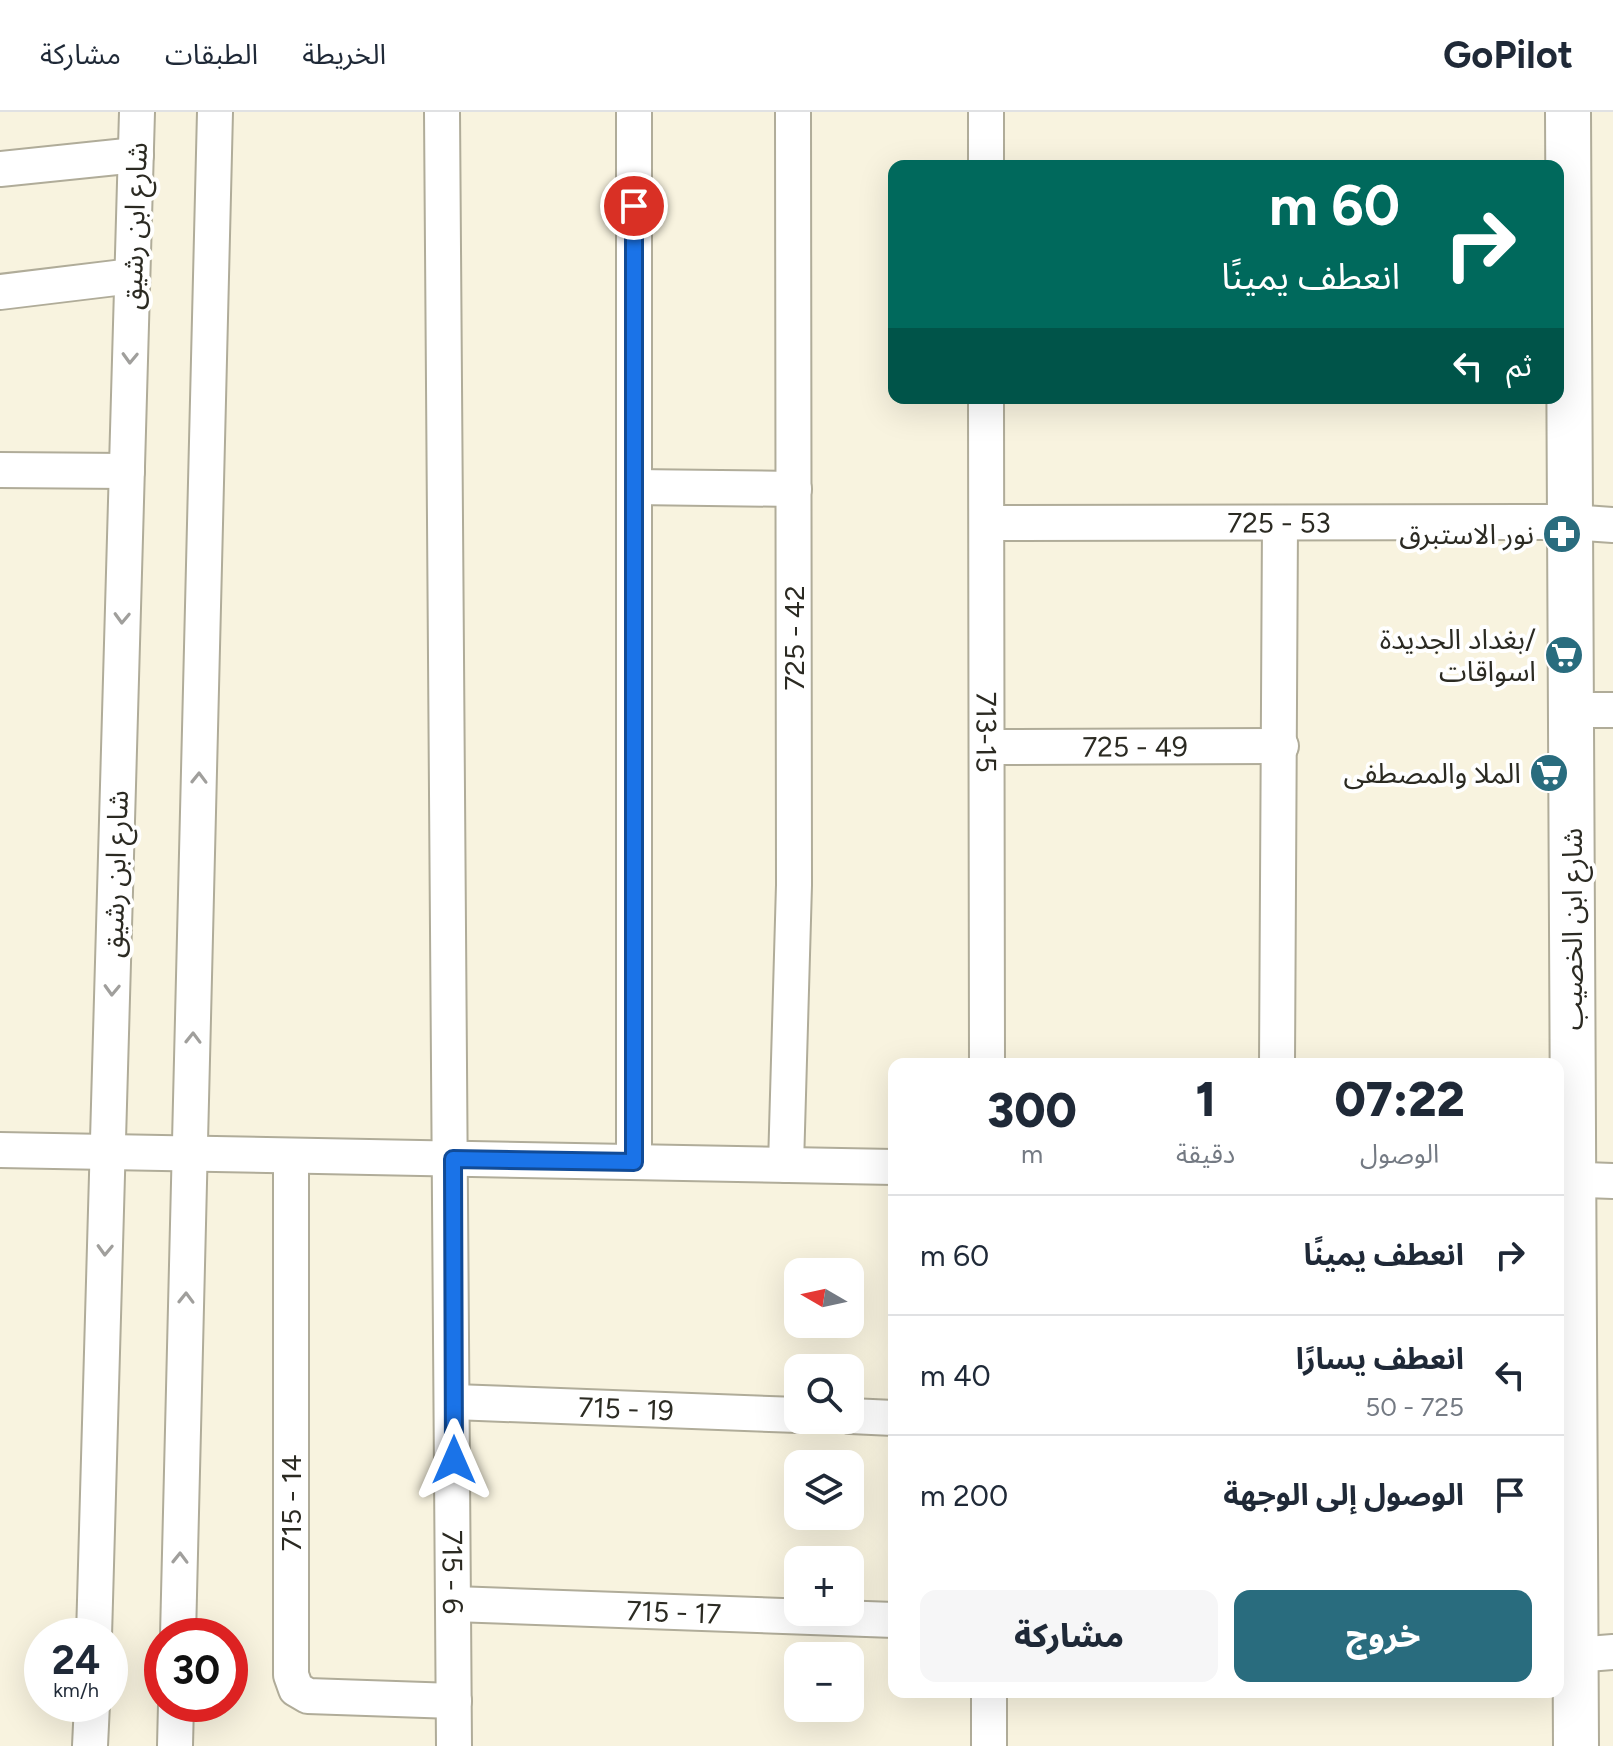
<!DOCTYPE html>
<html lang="ar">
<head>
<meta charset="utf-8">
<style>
	:root { --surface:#fff; --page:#f6f6f7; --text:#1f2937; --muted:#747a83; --line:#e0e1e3; --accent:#296c7e }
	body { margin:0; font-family:Figtree,"Noto Sans Arabic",sans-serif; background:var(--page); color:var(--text); direction:rtl; height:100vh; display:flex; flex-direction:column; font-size:30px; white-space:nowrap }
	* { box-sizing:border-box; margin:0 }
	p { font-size:26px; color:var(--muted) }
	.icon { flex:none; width:44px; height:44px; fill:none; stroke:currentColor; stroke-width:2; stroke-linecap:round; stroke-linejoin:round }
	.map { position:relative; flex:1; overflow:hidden; direction:ltr }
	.side { position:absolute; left:888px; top:946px; width:676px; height:640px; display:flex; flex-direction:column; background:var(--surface); border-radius:16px; box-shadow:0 8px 32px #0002; direction:rtl }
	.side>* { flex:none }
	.top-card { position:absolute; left:888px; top:48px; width:676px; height:244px; border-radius:16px; box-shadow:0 8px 32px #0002; direction:rtl; background:#00695c; color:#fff; overflow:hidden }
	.needle { width:52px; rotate:279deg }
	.controls { position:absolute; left:784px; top:1146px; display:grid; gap:16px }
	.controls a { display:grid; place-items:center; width:80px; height:80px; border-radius:16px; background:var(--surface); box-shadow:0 8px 32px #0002; font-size:40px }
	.speed { position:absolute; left:24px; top:1506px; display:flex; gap:16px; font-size:40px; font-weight:700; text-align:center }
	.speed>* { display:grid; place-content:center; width:104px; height:104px; border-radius:50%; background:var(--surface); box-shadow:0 8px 32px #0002; line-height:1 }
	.speed small { font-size:20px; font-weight:400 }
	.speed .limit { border:12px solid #d22; background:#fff; color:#111 }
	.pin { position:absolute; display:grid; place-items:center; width:68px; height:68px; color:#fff; margin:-34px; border:4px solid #fff; border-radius:50%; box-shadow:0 2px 8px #0007 }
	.me { position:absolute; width:88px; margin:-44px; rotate:0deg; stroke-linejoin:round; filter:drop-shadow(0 0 6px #0008) }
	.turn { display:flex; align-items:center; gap:28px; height:168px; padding:0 32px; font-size:36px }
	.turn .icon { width:104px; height:104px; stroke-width:2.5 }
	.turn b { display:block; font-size:56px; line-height:68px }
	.then { display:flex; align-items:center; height:76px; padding:0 32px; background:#0003; gap:16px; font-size:30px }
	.eta { display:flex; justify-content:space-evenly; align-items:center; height:136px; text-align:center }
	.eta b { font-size:48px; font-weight:800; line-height:56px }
	.primary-button { display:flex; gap:16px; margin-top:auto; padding:16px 32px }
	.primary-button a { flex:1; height:92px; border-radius:16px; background:var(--accent); color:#fff; font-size:32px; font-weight:800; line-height:92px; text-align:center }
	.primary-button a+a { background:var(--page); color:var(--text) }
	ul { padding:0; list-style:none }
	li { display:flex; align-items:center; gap:24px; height:120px; padding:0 32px; border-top:2px solid var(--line) }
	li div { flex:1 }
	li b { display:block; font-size:30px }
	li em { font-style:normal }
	header { display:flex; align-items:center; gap:48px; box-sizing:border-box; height:112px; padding:0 40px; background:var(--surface); border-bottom:2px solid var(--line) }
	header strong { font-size:38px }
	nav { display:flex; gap:44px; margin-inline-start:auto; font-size:28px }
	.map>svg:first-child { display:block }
</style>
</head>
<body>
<header>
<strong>GoPilot</strong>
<nav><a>الخريطة</a><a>الطبقات</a><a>مشاركة</a></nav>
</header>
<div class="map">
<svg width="1613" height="1634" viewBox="0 0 1613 1634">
	<rect width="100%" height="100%" fill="#f8f3df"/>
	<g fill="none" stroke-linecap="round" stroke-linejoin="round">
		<defs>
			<g id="street">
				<path id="s1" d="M442 0 454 1634"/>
				<path d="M634 0V1050"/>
				<path d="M986 0V54"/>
				<path d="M0 57 136 43"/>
				<path d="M0 180 132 164"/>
				<path id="s2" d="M986 286 987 952"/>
				<path d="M0 358 127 359"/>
				<path d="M634 375 794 377"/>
				<path id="s3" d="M987 411 1570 410 1613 413"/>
				<path d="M1570 598H1613"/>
				<path id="s4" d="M987 635 1281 634"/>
				<path d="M1277 952 1280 411"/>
				<path d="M0 1038 894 1055"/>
				<path d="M291 1044V1563L296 1577 308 1584 454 1589"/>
				<path d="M786 1053 794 773 793 0"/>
				<path d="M1558 1067 1613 1069"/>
				<path id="s5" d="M454 1290 798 1303"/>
				<path d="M850 1304 894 1306"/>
				<path id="s6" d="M454 1492 894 1508"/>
				<path d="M94 1524 137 0"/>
				<path d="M178 1524 215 0"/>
				<path d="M1575 1543 1613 1540"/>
				<path d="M989 1580V1634"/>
				<path d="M90 1634 92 1592"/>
				<path d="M175 1634 176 1592"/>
			</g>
			<path id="secondary" d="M1568 0 1576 1634"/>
		</defs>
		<use href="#street" stroke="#b0ac99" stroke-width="38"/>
		<use href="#secondary" stroke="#b0ac99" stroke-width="48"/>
		<use href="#street" stroke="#fff" stroke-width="34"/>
		<use href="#secondary" stroke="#fff" stroke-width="44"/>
	</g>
	<defs><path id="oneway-chevron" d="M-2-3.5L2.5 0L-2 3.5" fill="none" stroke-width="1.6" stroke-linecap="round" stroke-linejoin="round" transform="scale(2)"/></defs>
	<g stroke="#a09f9c">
		<use href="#oneway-chevron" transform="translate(130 246) rotate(92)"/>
		<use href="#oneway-chevron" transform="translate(122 506) rotate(92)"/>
		<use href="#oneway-chevron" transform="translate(199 666) rotate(-89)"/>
		<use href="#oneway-chevron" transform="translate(112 878) rotate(92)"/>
		<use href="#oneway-chevron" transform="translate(193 926) rotate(-89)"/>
		<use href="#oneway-chevron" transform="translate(105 1138) rotate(92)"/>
		<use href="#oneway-chevron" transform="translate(186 1186) rotate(-89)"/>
		<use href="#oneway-chevron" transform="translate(180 1446) rotate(-89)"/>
	</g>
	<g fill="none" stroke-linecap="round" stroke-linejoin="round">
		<defs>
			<path id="route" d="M454 1348 453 1047 634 1050V94"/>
		</defs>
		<use href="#route" stroke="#114b97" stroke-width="20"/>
		<use href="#route" stroke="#1a73e8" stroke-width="14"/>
	</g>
	<defs>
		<symbol id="pharmacy-disc" viewBox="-11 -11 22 22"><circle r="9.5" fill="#296c7e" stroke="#fff"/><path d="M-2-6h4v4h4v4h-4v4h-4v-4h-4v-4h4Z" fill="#fff"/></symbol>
		<symbol id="supermarket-disc" viewBox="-11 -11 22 22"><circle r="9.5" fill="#296c7e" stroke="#fff"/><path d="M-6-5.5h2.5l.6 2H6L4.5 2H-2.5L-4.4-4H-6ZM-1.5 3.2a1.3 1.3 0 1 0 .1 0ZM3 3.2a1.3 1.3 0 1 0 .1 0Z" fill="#fff"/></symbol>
	</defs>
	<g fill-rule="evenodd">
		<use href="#pharmacy-disc" x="1540" y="400" width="44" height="44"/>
		<use href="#supermarket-disc" x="1542" y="521" width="44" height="44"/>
		<use href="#supermarket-disc" x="1527" y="639" width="44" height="44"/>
	</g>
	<g text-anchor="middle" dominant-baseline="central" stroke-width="8" stroke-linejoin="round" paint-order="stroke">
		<g font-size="28" fill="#2b2a22" stroke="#fff">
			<text transform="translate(134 114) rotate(-88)">شارع ابن رشيق</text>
			<text stroke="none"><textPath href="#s3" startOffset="292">725 - 53</textPath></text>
			<text transform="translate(794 526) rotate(-90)">725 - 42</text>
			<text stroke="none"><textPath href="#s2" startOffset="334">713-15</textPath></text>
			<text stroke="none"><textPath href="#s4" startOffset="148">725 - 49</textPath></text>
			<text transform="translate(115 762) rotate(-88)">شارع ابن رشيق</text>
			<text transform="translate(1572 817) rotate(-90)">شارع ابن الخصيب</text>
			<text stroke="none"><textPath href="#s5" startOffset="172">715 - 19</textPath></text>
			<text transform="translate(291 1391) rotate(-90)">715 - 14</text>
			<text stroke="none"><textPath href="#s1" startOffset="1460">715 - 6</textPath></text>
			<text stroke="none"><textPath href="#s6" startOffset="220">715 - 17</textPath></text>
		</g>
		<g font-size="28" fill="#2b2a22" stroke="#fff" text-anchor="end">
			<text x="1534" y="422">نور الاستبرق</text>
			<text x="1536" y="527">بغداد الجديدة/<tspan x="1536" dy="32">اسواقات</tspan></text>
			<text x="1521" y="661">الملا والمصطفى</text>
		</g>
	</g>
</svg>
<div class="controls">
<a><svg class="needle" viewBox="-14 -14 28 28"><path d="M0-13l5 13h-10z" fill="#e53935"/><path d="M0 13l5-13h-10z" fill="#747a83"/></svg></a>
<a><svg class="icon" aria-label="search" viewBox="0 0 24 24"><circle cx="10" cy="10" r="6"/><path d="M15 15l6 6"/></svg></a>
<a><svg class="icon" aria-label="layers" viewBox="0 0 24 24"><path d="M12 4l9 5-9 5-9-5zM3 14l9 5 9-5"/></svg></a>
<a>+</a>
<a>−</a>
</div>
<div class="speed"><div>24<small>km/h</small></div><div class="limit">30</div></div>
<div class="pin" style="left:634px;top:94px;background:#d93025"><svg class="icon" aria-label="arrive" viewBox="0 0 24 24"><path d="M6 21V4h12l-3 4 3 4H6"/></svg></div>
<svg class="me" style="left:454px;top:1348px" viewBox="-20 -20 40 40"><path d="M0-17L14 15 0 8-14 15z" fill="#1a73e8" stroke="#fff" stroke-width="4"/></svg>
<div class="top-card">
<div class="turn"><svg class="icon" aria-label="right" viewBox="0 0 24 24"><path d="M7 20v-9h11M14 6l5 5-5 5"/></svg><div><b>60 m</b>انعطف يمينًا</div></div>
<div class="then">ثم<svg class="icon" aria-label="left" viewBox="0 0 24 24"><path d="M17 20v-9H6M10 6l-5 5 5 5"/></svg></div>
</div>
<section class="side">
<div class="eta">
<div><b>07:22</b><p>الوصول</p></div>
<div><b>1</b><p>دقيقة</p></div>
<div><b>300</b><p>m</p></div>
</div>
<ul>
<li><svg class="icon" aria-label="right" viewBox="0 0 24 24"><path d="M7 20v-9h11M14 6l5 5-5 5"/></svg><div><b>انعطف يمينًا</b></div><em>60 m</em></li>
<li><svg class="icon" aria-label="left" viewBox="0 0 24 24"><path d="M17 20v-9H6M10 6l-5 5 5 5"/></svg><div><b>انعطف يسارًا</b><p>725 - 50</p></div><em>40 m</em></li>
<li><svg class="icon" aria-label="arrive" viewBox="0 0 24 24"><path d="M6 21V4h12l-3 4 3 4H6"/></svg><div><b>الوصول إلى الوجهة</b></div><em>200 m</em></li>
</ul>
<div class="primary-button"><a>خروج</a><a>مشاركة</a></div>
</section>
</div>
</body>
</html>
